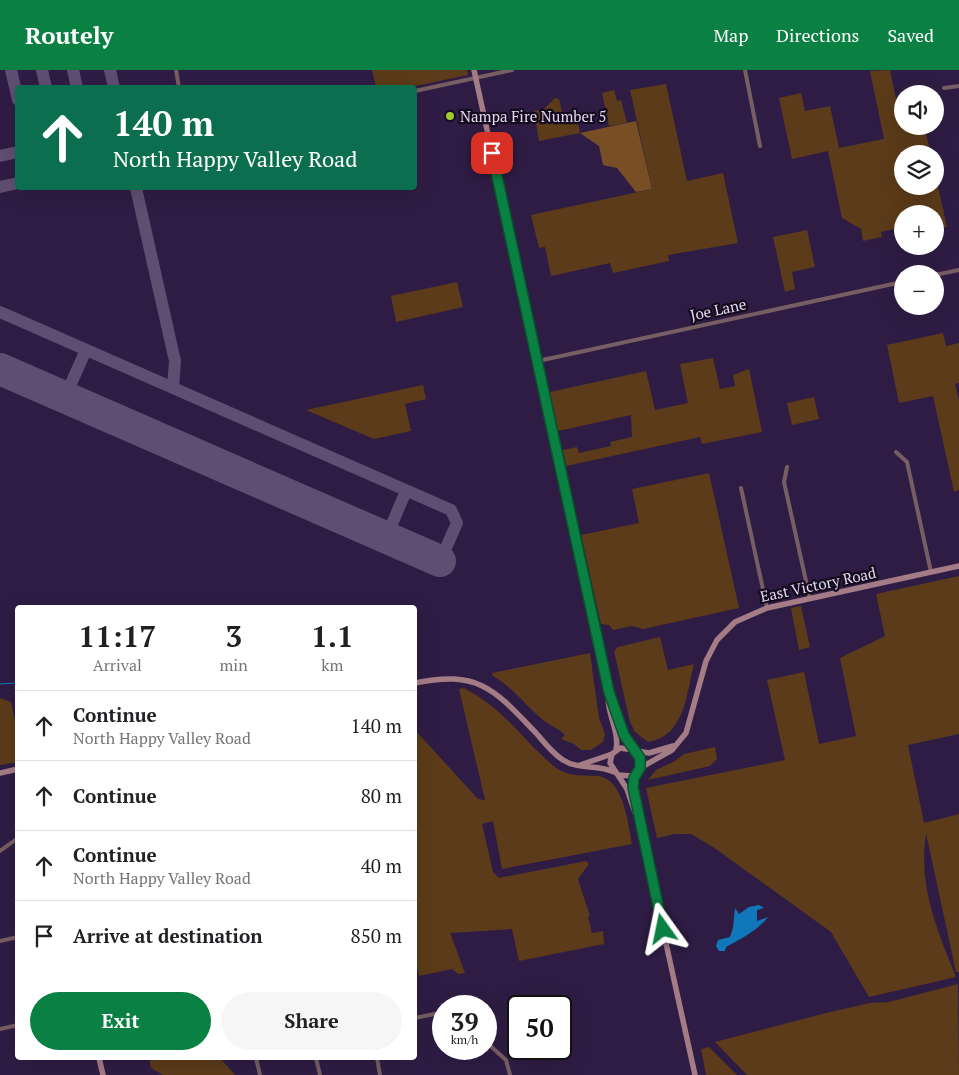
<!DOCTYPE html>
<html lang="en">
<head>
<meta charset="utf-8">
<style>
	:root { --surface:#fff; --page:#f6f6f6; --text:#202124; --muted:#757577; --line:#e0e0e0; --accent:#0b8043 }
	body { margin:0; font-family:"PT Serif",serif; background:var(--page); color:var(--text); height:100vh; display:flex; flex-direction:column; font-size:19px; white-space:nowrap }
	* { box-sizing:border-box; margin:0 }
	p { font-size:16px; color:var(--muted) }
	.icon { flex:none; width:28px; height:28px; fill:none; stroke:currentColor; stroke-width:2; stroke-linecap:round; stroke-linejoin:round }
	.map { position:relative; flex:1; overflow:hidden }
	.panel { position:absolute; left:15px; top:535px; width:402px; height:455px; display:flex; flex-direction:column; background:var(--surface); border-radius:5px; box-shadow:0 5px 20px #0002 }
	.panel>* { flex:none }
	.banner { position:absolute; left:15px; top:15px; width:402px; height:105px; border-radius:5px; box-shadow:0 5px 20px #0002; background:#0b6e4f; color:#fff; overflow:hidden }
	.buttons { position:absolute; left:894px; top:15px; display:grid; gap:10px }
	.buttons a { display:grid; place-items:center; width:50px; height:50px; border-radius:50%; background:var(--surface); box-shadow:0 5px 20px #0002; font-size:25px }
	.speed { position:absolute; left:432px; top:925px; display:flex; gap:10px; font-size:25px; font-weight:700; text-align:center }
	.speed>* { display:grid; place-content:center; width:65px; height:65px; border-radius:50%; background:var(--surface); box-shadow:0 5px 20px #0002; line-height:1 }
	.speed small { font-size:12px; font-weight:400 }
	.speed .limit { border:2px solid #111; border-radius:8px; background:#fff; color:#111 }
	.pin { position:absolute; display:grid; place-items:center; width:42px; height:42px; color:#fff; margin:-21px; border-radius:10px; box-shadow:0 2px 8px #0006 }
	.me { position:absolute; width:55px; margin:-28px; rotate:348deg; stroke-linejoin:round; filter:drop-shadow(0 0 4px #0008) }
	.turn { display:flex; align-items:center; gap:18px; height:105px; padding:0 15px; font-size:22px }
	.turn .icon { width:65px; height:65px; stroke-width:2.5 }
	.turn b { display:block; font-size:35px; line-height:42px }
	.eta { display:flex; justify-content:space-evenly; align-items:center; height:85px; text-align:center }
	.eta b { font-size:30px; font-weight:800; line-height:35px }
	.action { display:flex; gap:10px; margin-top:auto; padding:10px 15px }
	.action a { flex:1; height:58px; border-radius:30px; background:var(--accent); color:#fff; font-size:20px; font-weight:800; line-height:58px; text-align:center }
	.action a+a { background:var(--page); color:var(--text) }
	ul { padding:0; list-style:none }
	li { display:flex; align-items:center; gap:15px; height:70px; padding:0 15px; border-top:1px solid var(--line) }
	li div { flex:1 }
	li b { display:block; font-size:19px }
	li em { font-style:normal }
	header { display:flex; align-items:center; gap:30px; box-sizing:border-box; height:70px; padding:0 25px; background:var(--accent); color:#fff }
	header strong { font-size:24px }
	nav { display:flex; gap:28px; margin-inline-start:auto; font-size:18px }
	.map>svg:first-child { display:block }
</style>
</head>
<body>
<header>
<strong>Routely</strong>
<nav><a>Map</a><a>Directions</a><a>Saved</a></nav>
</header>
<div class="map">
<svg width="959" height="1005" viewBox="0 0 959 1005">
	<rect width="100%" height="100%" fill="#2f1c44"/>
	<path fill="#5b3b19" d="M372 0H467L468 5 411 17H376Z
		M890 0 896 29 902 28V56H916L917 61 925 60 931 84H902V116H935V103L947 157 935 159V144H902V157L881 162 882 167 863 171 861 159 842 148 828 81 792 89 779 28 801 23 805 41 830 36 839 78 884 69 870 1Z
		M666 14 687 111 723 103 738 173 668 185 669 191 613 203 610 193 551 206 545 177 539 178 531 145 652 119 630 20Z
		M614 20 617 31 621 30 627 53 609 56 602 23Z
		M555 28 559 29 563 46 576 44 580 63 539 71 534 41 544 39Z
		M807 160 815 197 792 202 795 219 785 222 773 167Z
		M457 212 463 237 396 252 391 226Z
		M943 263 946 276 959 273V313L955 314 959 331V420L954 422 933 326 899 333 887 275Z
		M713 288 720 319 735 316 733 305 749 299 762 362 702 374 700 367 566 396 563 380 577 377 579 383 611 376 610 372 632 367 631 345 558 361 550 322 646 301 655 340 688 333 680 294Z
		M423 315 426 329 405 334 411 361 374 369 306 340Z
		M814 327 819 349 792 355 787 333Z
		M709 403 739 538 643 559 632 556 613 560 609 555 601 554 581 465 639 453 632 419Z
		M959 506V664L908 675 924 753 959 744V902H956L926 763C918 817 937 859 956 907L869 927 831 862 716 779 691 764H675L657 768 646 718 785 690 767 610 804 602 819 674 856 666 840 588 885 566 876 524Z
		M801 536 810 577 799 580 791 538Z
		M660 567 668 600 694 594C686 625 685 666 648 672L635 662 630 652 614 581 618 577Z
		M590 583 599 648 605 664 603 672 591 680H581L574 674 561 669 565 665C560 659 552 657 546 652 527 638 514 618 493 606L492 603Z
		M464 618C506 640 522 670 556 698 570 707 581 705 597 706 624 708 628 754 632 774L502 799 493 751 482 754 493 802 499 808 586 791 589 794 578 809 590 846 588 847 592 863 603 861 604 874 519 891 512 859 450 863 465 903 458 904 452 899 419 906 415 888V660L478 729 485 730 459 619Z
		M0 628 11 632 17 662V692L0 695Z
		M715 677 717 689 710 696 648 710 656 700 675 691 684 684Z
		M958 914 959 1005H747L715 972 826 943 870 933 889 932Z
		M709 977 737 1005H706L701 979Z
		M149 988H220L235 1005H163L151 998Z"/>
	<path fill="#784f24" d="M636 51 652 119 636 122 617 98 603 95 599 76 580 63Z"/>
	<path fill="#1078ba" d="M759 835 764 838 757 840V851L768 847C757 861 741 869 726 877L725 881H719L716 876 718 870 730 867 733 858 735 838 739 844 749 837Z"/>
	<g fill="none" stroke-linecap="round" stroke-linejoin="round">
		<path stroke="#1078ba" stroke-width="1" d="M0 614 18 613"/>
		<path stroke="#5f4e72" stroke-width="12" d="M11 0 18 30
			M42 0 46 18
			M73 0 77 18
			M110 0 114 18
			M0 86 18 82
			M0 117 18 113
			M136 118 175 291 173 318
			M0 242 451 440 457 453 445 480 434 489
			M65 327 86 280
			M386 468 406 421"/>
		<path stroke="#5f4e72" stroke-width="32" d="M0 299 440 491"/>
		<path stroke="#775e63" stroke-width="4" d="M176 0 179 18
			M745 0 760 76
			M944 18 959 16
			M415 21 512 0
			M935 205 959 200
			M538 291 902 212
			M896 382 907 392 931 502
			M787 397 784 412 810 529
			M741 418 767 538
			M0 781 18 768
			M0 871 18 867
			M415 948 444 942
			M0 959 18 955
			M486 972 506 990 510 1005
			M256 988 260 1005
			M316 988 320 1005
			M377 988 380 1005"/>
		<path stroke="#a47c85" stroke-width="5.5" d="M474 0 609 621 624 665 632 678
			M415 613C479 600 494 619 536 663 544 672 552 683 563 690 578 700 598 694 614 702
			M609 621C605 642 620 660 616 680
			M637 681 649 683 673 676
			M580 695 612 684
			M640 698 672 680 686 663 706 591 717 570 735 552 767 538 959 496
			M0 703 18 699
			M636 704C628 720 641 738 641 755
			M618 705 633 706C642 698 643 688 634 680L620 678 612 684 610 693 627 719 641 760 695 1005
			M99 988 103 1005"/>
	</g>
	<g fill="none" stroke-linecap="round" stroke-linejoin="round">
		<defs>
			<path id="route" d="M492 83 609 622 624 665 640 688V698L634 708 633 717 663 859"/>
		</defs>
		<use href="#route" stroke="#07532c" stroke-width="12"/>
		<use href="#route" stroke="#0b8043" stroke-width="9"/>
	</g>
	<circle fill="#9eca2e" stroke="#140b1d" stroke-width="2" cx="450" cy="46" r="5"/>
	<g text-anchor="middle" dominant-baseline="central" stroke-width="4.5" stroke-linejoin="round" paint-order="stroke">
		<g font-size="15" fill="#e3d8f3" stroke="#140b1d" text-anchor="start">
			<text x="460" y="46">Nampa Fire Number 5</text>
		</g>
		<g font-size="15" fill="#e3d8f3" stroke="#140b1d">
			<text transform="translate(718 239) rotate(-12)">Joe Lane</text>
			<text transform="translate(818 514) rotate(-12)">East Victory Road</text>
		</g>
	</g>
</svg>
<div class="buttons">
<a><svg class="icon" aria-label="sound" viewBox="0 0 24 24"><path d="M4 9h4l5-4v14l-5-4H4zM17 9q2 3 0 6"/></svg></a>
<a><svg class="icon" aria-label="layers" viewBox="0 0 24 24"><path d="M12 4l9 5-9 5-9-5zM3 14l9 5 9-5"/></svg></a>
<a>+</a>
<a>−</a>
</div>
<div class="speed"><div>39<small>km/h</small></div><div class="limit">50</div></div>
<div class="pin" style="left:492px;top:83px;background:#d93025"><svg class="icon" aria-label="arrive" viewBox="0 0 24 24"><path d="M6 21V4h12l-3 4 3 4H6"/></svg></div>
<svg class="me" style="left:663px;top:859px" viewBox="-20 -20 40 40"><path d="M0-17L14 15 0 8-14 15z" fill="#0b8043" stroke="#fff" stroke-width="4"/></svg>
<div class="banner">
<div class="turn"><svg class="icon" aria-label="ahead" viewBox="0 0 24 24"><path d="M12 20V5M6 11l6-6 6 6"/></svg><div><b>140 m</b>North Happy Valley Road</div></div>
</div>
<section class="panel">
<div class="eta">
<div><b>11:17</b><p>Arrival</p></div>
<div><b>3</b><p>min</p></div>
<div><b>1.1</b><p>km</p></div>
</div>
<ul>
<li><svg class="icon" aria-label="ahead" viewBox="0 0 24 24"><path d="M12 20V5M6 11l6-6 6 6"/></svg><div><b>Continue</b><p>North Happy Valley Road</p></div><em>140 m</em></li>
<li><svg class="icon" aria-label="ahead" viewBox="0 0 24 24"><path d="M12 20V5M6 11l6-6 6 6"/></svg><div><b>Continue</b></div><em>80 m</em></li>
<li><svg class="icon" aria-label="ahead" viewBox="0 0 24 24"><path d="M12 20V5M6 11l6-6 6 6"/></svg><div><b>Continue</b><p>North Happy Valley Road</p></div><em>40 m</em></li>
<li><svg class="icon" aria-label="arrive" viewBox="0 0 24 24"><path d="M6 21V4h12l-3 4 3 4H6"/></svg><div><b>Arrive at destination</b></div><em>850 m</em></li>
</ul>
<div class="action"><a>Exit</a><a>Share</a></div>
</section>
</div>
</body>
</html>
